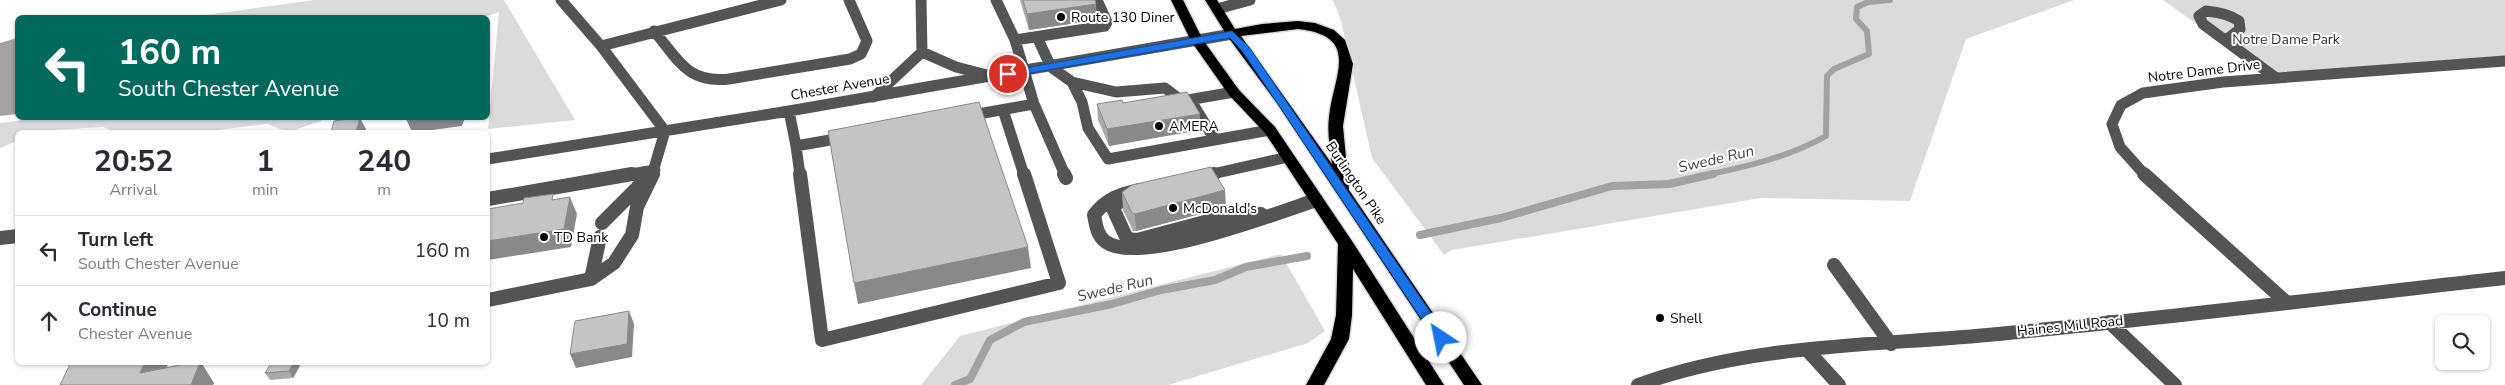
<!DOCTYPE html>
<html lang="en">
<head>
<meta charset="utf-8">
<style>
	:root { --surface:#fff; --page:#f7f7f7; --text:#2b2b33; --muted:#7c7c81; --line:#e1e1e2 }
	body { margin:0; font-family:"Nunito Sans",sans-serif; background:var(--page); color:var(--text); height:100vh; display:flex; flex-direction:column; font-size:19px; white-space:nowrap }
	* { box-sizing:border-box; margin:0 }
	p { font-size:16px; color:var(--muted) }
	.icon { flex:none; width:28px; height:28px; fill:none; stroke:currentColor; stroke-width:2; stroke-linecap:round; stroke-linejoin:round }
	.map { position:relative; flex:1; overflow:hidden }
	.details { position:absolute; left:15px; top:130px; width:475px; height:235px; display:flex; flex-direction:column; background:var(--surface); border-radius:8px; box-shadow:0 1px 4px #0004 }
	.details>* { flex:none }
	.hud { position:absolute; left:15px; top:15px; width:475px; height:105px; border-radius:8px; box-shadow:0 1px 4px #0004; background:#00695c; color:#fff; overflow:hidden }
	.fabs { position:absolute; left:2435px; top:315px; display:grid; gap:10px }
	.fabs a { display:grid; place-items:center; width:55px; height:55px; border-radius:8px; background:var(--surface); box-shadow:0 1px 4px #0004; font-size:25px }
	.pin { position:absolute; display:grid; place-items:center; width:42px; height:42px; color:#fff; margin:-21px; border:2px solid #fff; border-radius:50%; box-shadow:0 1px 5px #0007 }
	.me { position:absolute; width:55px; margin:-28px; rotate:326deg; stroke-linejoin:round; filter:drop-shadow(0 0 4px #0008) }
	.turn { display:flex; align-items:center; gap:18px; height:105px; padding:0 20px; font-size:22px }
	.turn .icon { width:65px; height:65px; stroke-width:2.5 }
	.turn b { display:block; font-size:35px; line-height:42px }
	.eta { display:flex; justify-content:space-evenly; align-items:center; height:85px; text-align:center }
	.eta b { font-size:30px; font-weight:700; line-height:35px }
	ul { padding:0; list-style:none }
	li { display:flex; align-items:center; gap:15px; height:70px; padding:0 20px; border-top:1px solid var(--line) }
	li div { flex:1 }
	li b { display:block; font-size:19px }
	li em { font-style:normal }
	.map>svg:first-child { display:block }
</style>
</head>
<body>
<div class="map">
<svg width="2505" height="385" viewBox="0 0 2505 385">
	<rect width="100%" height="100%" fill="#fff"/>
	<path fill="#dbdbdb" d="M314 0H504L575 120 488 129 499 12 483 18 191 17Z
		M1333 0H2074L1966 39 1910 201 1761 198 1452 250 1444 255 1372 158 1341 21Z
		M2163 0H2505V60L2274 80Z
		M41 118H323L321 121 288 132 267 124 202 132H115L103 127 18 132 17 141 0 148V123Z
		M1281 254 1325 331 1308 343 1168 385H921L960 336Z"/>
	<path fill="#a2a2a2" d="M17 38V114L0 116V43Z"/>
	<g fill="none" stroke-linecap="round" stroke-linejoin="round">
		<path stroke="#a2a2a2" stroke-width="6" d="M1707 175C1748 166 1789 157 1826 136L1827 76 1834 69 1869 54 1867 31 1856 19 1857 7 1868 2 1890 0"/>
		<path stroke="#a2a2a2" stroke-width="8" d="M1420 235 1501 218 1612 186 1669 184 1713 174
			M955 385 970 379 990 340 1024 322 1112 304 1161 290 1215 280 1246 267 1307 256"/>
		<defs>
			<path id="highway" d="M1171 0H1183L1203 40 1239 90 1275 127 1354 244 1444 385H1426L1353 269 1352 315 1349 339 1324 385H1306L1331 339 1336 315 1338 244 1265 133 1229 95 1191 41Z
				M1205 0H1217L1235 29 1262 24 1298 21 1315 23 1334 30 1345 40 1353 64 1343 126 1349 190 1482 385H1464L1276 102 1228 37ZM1298 29C1362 36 1333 76 1329 117 1327 133 1330 148 1332 164L1241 36Z"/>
		</defs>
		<use href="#highway" stroke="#dbdbdb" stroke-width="3"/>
		<path stroke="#545454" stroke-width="11" d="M561 0 601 46
			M921 0 922 52
			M996 0 1015 40 1034 104 1065 175
			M1217 9 1250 0
			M654 31C678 59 687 84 729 79L850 59 861 54 867 41 849 0
			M1037 37 1051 67 1072 82 1116 92 1165 88 1182 101 1234 92
			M1015 40 1105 26 1107 22 1097 0
			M2226 40 2240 29 2239 21C2229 14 2218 12 2206 11L2199 16 2203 24 2276 78
			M1072 82 1082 102 1088 128 1108 159 1270 130
			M874 97 922 52 956 67 987 75
			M1191 101 1215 140
			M1003 110 1024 175
			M789 111 796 146
			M967 116 1034 104
			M488 159 789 111 1232 34
			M625 175 655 170
			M652 175 665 131 601 46 781 0
			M800 175 796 146 847 137
			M1208 175 1288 157
			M2145 175 2120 147 2112 124 2121 105 2143 93 2223 82 2505 61"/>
		<path stroke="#545454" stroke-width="14" d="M800 174 822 340 1059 283 1024 174
			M1064 174 1066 178
			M2144 174 2286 302
			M1200 177 1214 174
			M1139 190C1120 194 1106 199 1094 215 1096 225 1097 236 1106 242 1139 266 1277 213 1316 200
			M488 199 632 174
			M1125 199 1112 206 1127 239 1137 240 1231 215 1261 214
			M602 223 648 177
			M0 238 18 236
			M1834 265 1891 344
			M591 279 600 237
			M488 300 591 279 614 263 632 235 637 207 653 174
			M2109 322 2175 385
			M1808 351 1839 385
			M1638 385C1753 343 1877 346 1998 334 2167 318 2336 297 2505 278"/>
		<use href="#highway" fill="#000" fill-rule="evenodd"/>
	</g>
	<path fill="#a9a9a9" d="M1020 0H1095L1097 20 1029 30Z
		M1123 103 1200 130 1109 146 1098 120 1097 104Z
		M1122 192 1226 207 1136 231H1133L1123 210Z
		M302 362 293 378 270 380 265 373Z"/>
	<path fill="#898989" d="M1096 4 1097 20 1029 30 1027 14Z
		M1200 114V130L1109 146 1107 129Z
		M360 118 366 129 365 132H356Z
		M431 118H465L462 126 417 132H412L407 121Z
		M1225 190 1226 207 1136 231 1135 214Z
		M570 197 577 214 571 247 488 260V241Z
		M1028 247 1031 268 858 304 854 283Z
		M629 311 634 324 632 357 576 368 570 354Z
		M145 362H169L159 385 140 373Z
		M200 362H201L214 383 213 385H191Z
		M294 362H302L293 378 289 371Z"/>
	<path fill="#c4c4c4" stroke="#898989" d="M1023 0H1095L1096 4 1027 14Z
		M1187 92 1200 114 1107 129 1097 104 1122 100 1123 103Z
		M979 102 1028 247 854 283 828 131Z
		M355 118H360L356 132H331L334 121Z
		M408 118H431L407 121Z
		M1211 167 1225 190 1135 214 1132 213 1122 192 1132 185Z
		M553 194 552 200 570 197 564 229 488 241V209L523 203 524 198Z
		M629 311 627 344 570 354 575 321Z
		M71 362H145L140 373 195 362H200L191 385H60Z
		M272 362H294L289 371 265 373Z"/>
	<path fill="#1a73e8" stroke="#114b97" d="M1232 31 1249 47 1446 335 1447 338 1446 341H1436L1276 101 1242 51 1230 38 1008 77 1003 74 1008 71Z"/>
	<g fill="#000" stroke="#fff" stroke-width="2">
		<circle cx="1061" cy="17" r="5"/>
		<circle cx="1159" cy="126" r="5"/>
		<circle cx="1173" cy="208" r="5"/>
		<circle cx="544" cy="237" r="5"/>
		<circle cx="1660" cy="318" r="5"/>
	</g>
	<g text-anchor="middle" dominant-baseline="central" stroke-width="4" stroke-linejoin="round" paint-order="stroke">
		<g font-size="14" fill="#000" stroke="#fff" text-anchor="start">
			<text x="1071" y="17">Route 130 Diner</text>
			<text x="1169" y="126">AMERA</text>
			<text x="1183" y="208">McDonald's</text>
			<text x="554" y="237">TD Bank</text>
			<text x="1670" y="318">Shell</text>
		</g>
		<g font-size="14" fill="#323232" stroke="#fff">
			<text x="2286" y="39">Notre Dame Park</text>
		</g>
		<g font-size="14" fill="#000" stroke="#fff">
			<text transform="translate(2204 71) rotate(-7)">Notre Dame Drive</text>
			<text transform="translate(840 87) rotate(-10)">Chester Avenue</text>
			<text transform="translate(1356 183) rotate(56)">Burlington Pike</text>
			<text transform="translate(2070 326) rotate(-6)">Haines Mill Road</text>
		</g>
		<g font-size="15" font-style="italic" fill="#434343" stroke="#fff">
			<text transform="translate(1716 159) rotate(-13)">Swede Run</text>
			<text transform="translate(1115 288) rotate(-13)">Swede Run</text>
		</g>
	</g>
</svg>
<div class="fabs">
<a><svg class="icon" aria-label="search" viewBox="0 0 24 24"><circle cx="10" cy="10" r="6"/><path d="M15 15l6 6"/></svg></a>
</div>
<div class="pin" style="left:1008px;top:74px;background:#d93025"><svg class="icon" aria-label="arrive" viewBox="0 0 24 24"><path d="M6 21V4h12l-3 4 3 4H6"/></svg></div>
<svg class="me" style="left:1441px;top:338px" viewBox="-20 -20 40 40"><circle r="19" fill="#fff"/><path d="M0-13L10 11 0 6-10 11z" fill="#1a73e8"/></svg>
<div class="hud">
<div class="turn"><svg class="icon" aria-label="left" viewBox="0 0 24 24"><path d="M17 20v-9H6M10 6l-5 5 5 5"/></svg><div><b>160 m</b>South Chester Avenue</div></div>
</div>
<section class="details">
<div class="eta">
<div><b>20:52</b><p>Arrival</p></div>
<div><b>1</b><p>min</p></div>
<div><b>240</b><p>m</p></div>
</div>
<ul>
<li><svg class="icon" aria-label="left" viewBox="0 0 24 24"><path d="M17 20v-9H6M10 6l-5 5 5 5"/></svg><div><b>Turn left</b><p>South Chester Avenue</p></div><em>160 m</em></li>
<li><svg class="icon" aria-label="ahead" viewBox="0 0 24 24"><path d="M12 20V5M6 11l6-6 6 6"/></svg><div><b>Continue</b><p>Chester Avenue</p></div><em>10 m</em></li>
</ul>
</section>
</div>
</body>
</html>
